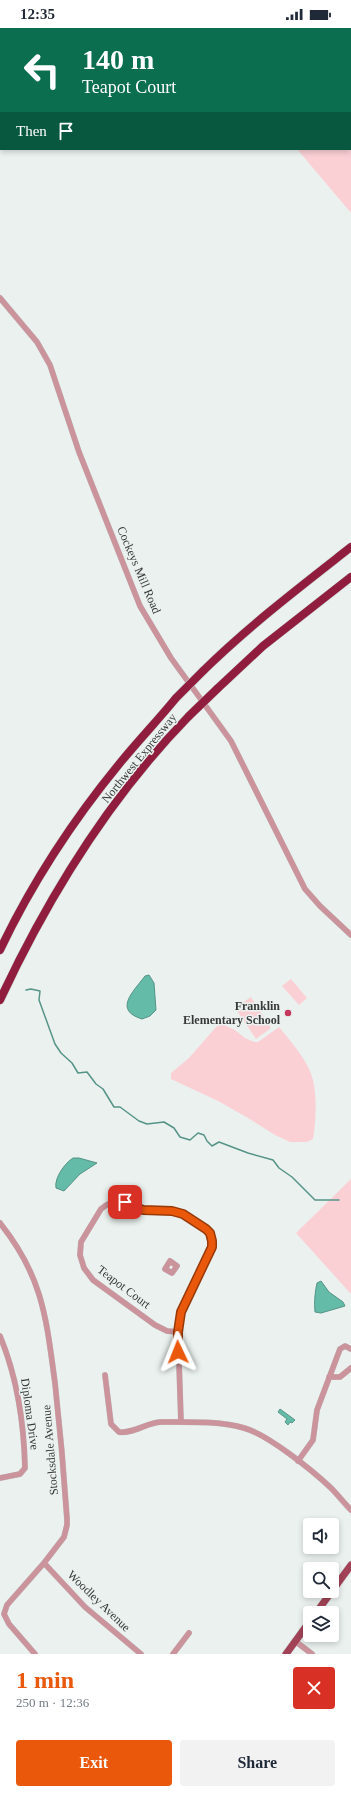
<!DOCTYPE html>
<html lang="en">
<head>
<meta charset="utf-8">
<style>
	:root { --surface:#fff; --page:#f2f2f3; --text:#1f2937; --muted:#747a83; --accent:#ea580c }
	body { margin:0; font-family:Georgia,serif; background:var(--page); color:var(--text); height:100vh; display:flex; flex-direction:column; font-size:15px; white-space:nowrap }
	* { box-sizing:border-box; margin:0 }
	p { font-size:13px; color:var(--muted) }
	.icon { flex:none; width:22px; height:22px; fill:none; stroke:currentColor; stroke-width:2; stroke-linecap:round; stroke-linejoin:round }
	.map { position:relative; height:1626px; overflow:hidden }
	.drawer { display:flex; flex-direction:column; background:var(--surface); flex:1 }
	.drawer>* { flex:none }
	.hud { position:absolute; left:0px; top:0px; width:351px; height:122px; box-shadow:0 2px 6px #0003; background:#0b6e4f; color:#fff; overflow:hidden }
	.controls { position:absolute; left:303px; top:1490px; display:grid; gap:8px }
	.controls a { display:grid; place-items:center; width:36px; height:36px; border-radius:4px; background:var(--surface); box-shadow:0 2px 6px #0003; font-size:20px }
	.pin { position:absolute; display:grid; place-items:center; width:34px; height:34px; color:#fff; margin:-17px; border-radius:8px; box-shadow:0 2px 6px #0006 }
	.me { position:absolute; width:44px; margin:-22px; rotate:358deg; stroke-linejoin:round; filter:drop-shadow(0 0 3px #0008) }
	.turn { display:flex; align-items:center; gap:14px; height:84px; padding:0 16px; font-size:18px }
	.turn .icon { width:52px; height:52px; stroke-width:2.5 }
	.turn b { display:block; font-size:28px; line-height:34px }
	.then { display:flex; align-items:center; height:38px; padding:0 16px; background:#0003; gap:8px; font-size:15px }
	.round { display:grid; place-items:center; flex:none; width:42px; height:42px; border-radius:4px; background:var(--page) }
	.head { display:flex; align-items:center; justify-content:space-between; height:68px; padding:0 16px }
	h1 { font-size:24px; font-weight:800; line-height:30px; color:var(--accent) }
	.cta { display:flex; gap:8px; margin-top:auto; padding:8px 16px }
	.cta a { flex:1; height:46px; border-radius:4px; background:var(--accent); color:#fff; font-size:16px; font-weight:800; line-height:46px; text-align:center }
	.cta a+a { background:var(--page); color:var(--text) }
	.status { display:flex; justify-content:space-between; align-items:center; height:28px; padding:0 20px; background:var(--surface); direction:ltr }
	.status svg { height:11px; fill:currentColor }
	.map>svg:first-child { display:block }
</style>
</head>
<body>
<div class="status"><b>12:35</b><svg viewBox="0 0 49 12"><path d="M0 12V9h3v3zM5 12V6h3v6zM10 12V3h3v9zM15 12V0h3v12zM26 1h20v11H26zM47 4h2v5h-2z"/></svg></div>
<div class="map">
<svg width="351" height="1626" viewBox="0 0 351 1626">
	<rect width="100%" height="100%" fill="#eaf1ef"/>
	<path fill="#fbd0d5" d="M192 0H351V185L297 121H350V1Z
		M291 951 307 970 299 977 282 958Z
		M251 969 271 1000 256 1011 235 980Z
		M222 996 235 1002 245 1010 254 1014H258L279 999C291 1014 308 1032 313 1052 317 1070 316 1093 313 1111L307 1114H290L275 1107 248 1090 218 1073 171 1051V1045L189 1030 216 999Z
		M351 1151V1266L296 1205Z"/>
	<path fill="#63bba8" stroke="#569487" d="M149 947 154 955 156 982 150 988 142 991C113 982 133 964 145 948Z
		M73 1130H79L97 1135 80 1146 64 1163 56 1160C54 1150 65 1135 73 1130Z
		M321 1253 329 1264 343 1274 345 1278 321 1285 315 1284C314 1275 315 1263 317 1255Z
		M280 1381 295 1392 292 1395 290 1394 288 1397 285 1394 287 1391 278 1384Z"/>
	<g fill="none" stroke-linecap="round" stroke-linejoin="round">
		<path stroke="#569487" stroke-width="1.5" d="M26 962 31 961 40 963 39 972 55 1016 61 1025 72 1035 78 1045 87 1044 96 1056 103 1061 114 1079H120L139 1093 147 1096 164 1094 174 1100 180 1109 190 1112 198 1105 204 1107 207 1113 212 1118 219 1114 248 1125 273 1132 279 1140 292 1149 315 1172H339"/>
		<defs>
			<path id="minor" d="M0 270 37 314 50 337 79 424 140 578 171 630 231 713 305 861 320 878 351 907
				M0 1195C43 1249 46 1289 55 1355 60 1400 64 1445 67 1491V1497L64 1509 44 1535 7 1577 4 1586 9 1596 35 1626
				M170 1233 177 1238 172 1245 165 1241Z
				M178 1304 167 1303 155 1297 93 1252 84 1240 80 1227 81 1214 101 1181C120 1164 131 1182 152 1183 174 1183 179 1182 197 1195 204 1199 212 1204 212 1213 213 1225 190 1263 184 1277 180 1285 179 1294 178 1304L181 1394
				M0 1308C17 1349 24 1395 25 1440L20 1446 0 1450
				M105 1347 111 1396 119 1404C134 1406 147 1394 162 1394 187 1394 220 1393 244 1400 267 1406 312 1442 331 1460 338 1467 344 1475 351 1482
				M329 1349H340L351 1340
				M298 1433 313 1412 317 1382 340 1321 345 1318 351 1321
				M44 1535 85 1579 141 1626
				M295 1613 312 1626
				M173 1626 189 1605"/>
			<path id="major" d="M316 1585 351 1537
				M286 1626 310 1593"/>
			<path id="highway" d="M203 643C250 597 300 559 351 519
				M217 661 263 618 351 549
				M0 922C31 857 74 791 120 735 138 713 158 692 176 670
				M0 972C48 869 110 769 189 688"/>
		</defs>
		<use href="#minor" stroke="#c6cccb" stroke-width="6"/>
		<use href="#major" stroke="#c6cccb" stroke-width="8"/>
		<use href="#highway" stroke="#c6cccb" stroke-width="9"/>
		<use href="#minor" stroke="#cb939b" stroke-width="5.5"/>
		<use href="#major" stroke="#a24256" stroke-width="7"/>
		<use href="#highway" stroke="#901d3e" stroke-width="8"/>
		<defs>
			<path id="highway-bridge" d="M176 670 203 643
				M189 688 217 661"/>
		</defs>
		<use href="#highway-bridge" stroke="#c6cccb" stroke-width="9" stroke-linecap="butt"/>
		<use href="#highway-bridge" stroke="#901d3e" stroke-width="8"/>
	</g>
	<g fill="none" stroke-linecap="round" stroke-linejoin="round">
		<defs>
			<path id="route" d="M125 1174 143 1182 172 1183 183 1186 206 1201 210 1205 212 1213V1219L181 1284 178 1304V1324"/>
		</defs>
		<use href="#route" stroke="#983908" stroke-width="10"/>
		<use href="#route" stroke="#ea580c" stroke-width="7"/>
	</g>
	<circle fill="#c7385e" stroke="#eaf1ef" stroke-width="1.5" cx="288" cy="985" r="4"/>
	<g text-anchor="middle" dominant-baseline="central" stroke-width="3" stroke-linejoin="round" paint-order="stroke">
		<g font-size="12" fill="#373a39" stroke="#eaf1ef">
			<text transform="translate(139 542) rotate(67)">Cockeys Mill Road</text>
			<text transform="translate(139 730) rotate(-51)">Northwest Expressway</text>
			<text transform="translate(124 1259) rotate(37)">Teapot Court</text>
			<text transform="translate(30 1386) rotate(82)">Diploma Drive</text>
			<text transform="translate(50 1422) rotate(-95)">Stocksdale Avenue</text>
			<text transform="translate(99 1573) rotate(44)">Woodley Avenue</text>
		</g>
		<g font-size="12" font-weight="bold" fill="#373a39" stroke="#eaf1ef" text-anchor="end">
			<text x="280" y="978">Franklin<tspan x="280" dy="14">Elementary School</tspan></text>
		</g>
	</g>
</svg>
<div class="controls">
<a><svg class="icon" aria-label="sound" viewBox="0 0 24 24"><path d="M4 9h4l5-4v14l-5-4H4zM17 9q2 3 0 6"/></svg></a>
<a><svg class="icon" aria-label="search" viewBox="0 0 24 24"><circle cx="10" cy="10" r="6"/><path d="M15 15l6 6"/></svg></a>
<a><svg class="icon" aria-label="layers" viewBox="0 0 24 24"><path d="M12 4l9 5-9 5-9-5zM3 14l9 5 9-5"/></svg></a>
</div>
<div class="pin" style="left:125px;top:1174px;background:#d93025"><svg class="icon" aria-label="arrive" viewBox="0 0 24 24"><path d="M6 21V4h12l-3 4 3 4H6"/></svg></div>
<svg class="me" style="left:178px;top:1324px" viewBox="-20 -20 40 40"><path d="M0-17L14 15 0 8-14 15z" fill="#ea580c" stroke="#fff" stroke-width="4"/></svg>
<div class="hud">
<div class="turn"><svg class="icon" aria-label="left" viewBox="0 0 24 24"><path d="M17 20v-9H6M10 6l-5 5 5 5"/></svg><div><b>140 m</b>Teapot Court</div></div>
<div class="then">Then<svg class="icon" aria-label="arrive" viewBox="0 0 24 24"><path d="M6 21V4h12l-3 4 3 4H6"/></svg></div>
</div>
</div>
<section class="drawer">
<div class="head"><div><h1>1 min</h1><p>250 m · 12:36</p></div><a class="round" style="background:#d93025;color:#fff"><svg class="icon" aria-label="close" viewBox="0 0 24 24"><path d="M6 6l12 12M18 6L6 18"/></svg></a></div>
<div class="cta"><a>Exit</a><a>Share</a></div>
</section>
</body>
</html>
